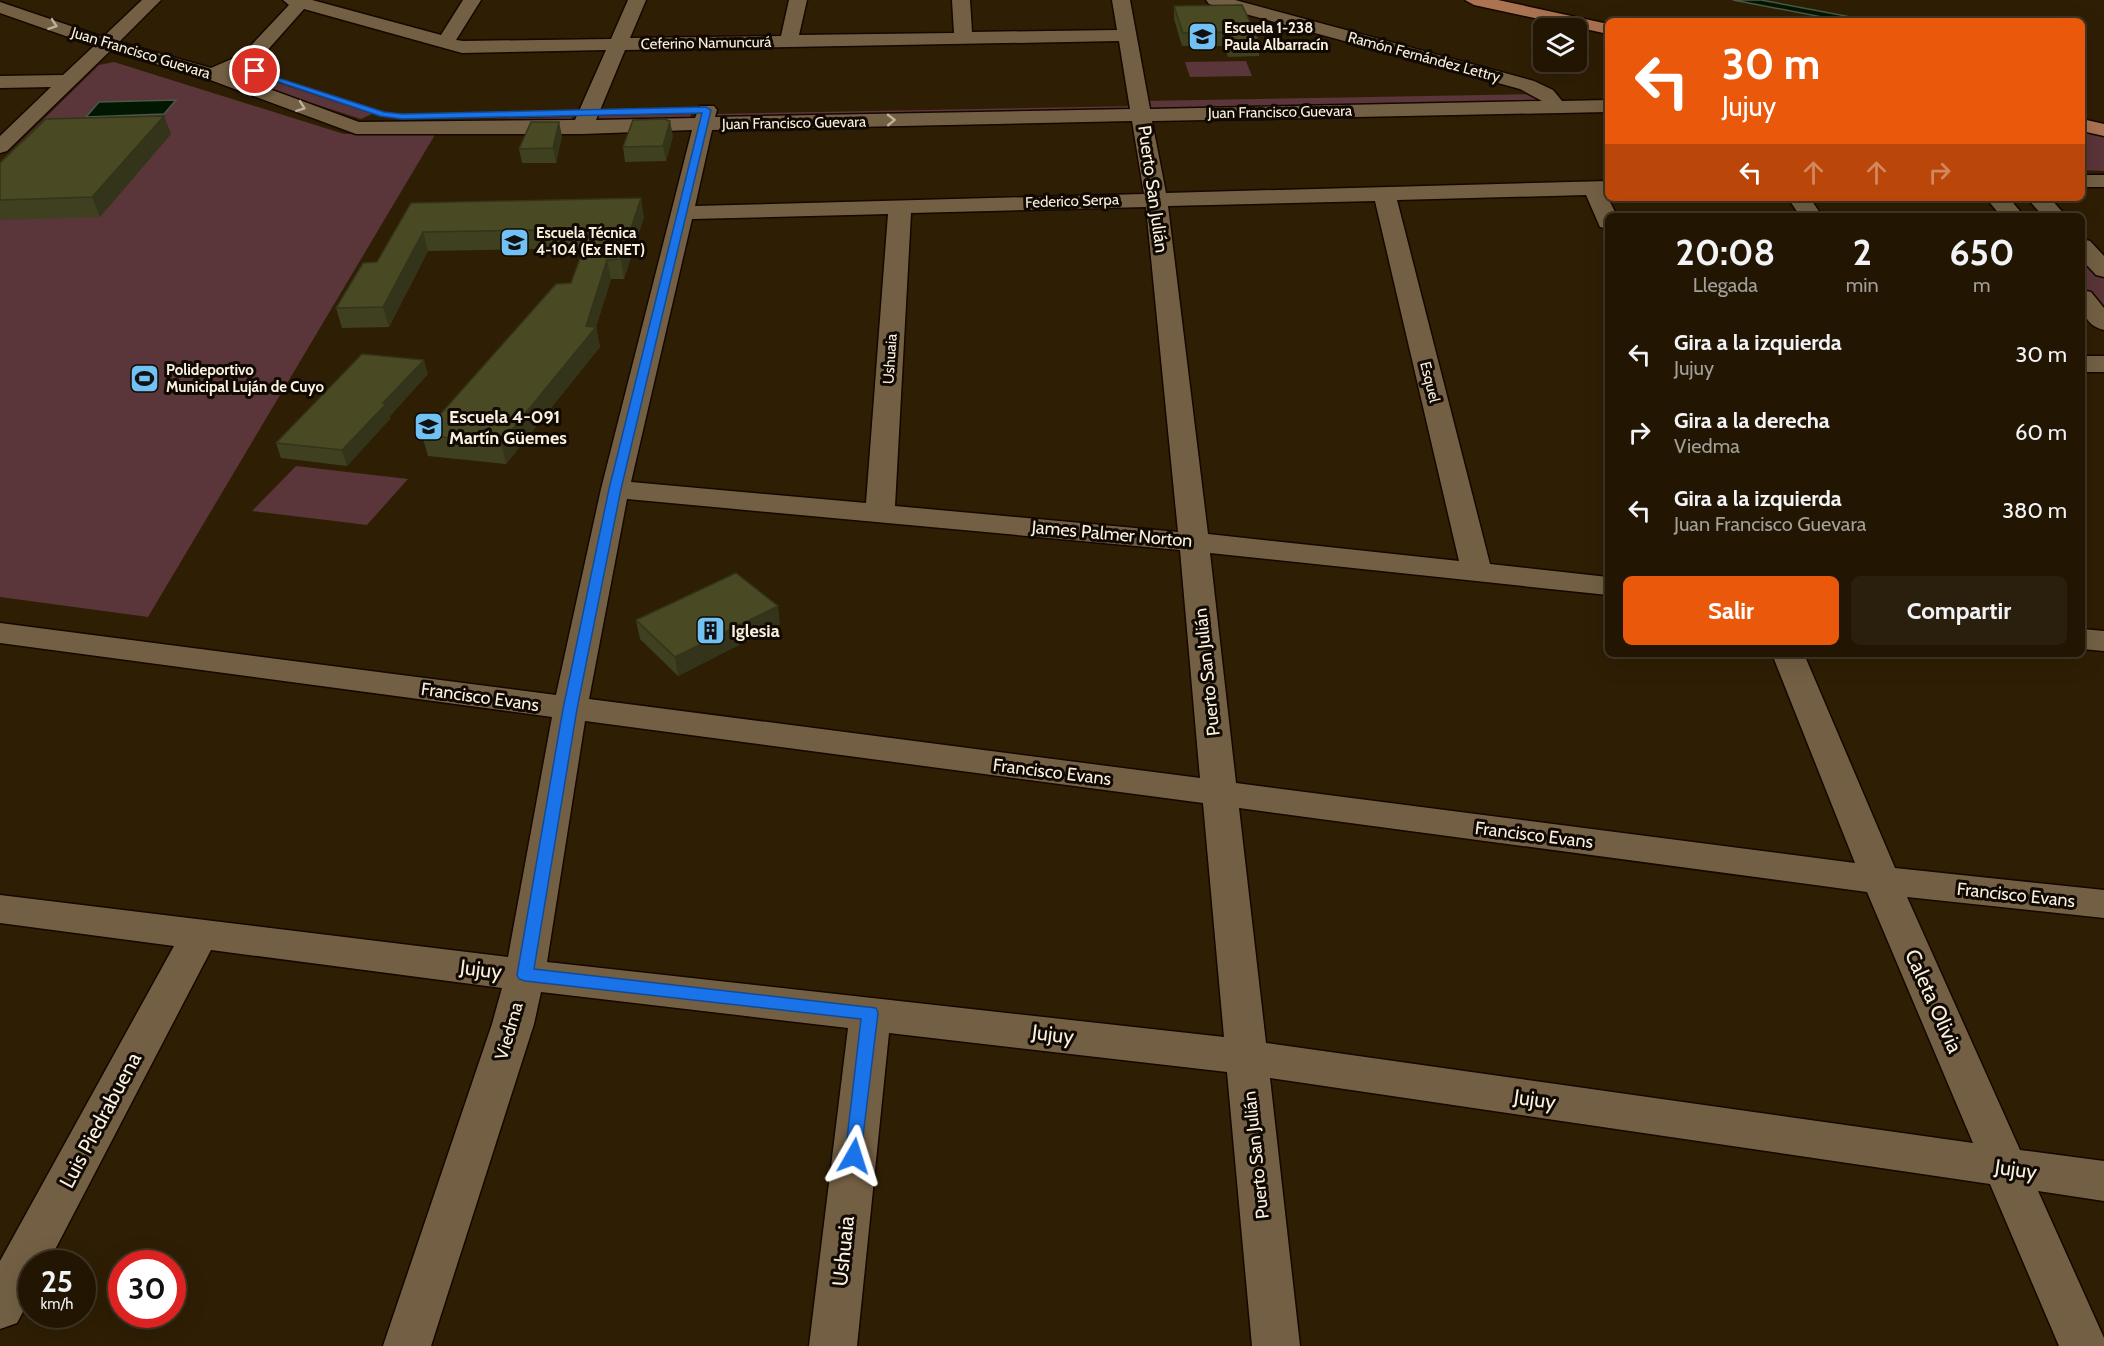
<!DOCTYPE html>
<html lang="es">
<head>
<meta charset="utf-8">
<style>
	:root { --surface:#221603; --page:#2a1f0d; --text:#f1f3f6; --muted:#a29f9a; --line:#3f3525; --accent:#ea580c }
	body { margin:0; font-family:Cabin,sans-serif; background:var(--page); color:var(--text); height:100vh; display:flex; flex-direction:column; font-size:22px; white-space:nowrap }
	* { box-sizing:border-box; margin:0 }
	p { font-size:20px; color:var(--muted) }
	.icon { flex:none; width:33px; height:33px; fill:none; stroke:currentColor; stroke-width:2; stroke-linecap:round; stroke-linejoin:round }
	.map { position:relative; flex:1; overflow:hidden }
	.details { position:absolute; left:1605px; top:213px; width:480px; height:444px; display:flex; flex-direction:column; background:var(--surface); border-radius:9px; box-shadow:0 6px 24px #0002,0 0 0 2px var(--line) }
	.details>* { flex:none }
	.top-card { position:absolute; left:1605px; top:18px; width:480px; height:183px; border-radius:9px; box-shadow:0 6px 24px #0002,0 0 0 2px var(--line); background:#ea580c; color:#fff; overflow:hidden }
	.buttons { position:absolute; left:1533px; top:18px; display:grid; gap:12px }
	.buttons a { display:grid; place-items:center; width:54px; height:54px; border-radius:9px; background:var(--surface); box-shadow:0 6px 24px #0002,0 0 0 2px var(--line); font-size:30px }
	.speed { position:absolute; left:18px; top:1250px; display:flex; gap:12px; font-size:30px; font-weight:700; text-align:center }
	.speed>* { display:grid; place-content:center; width:78px; height:78px; border-radius:50%; background:var(--surface); box-shadow:0 6px 24px #0002,0 0 0 2px var(--line); line-height:1 }
	.speed small { font-size:15px; font-weight:400 }
	.speed .limit { border:9px solid #d22; background:#fff; color:#111 }
	.pin { position:absolute; display:grid; place-items:center; width:51px; height:51px; color:#fff; margin:-26px; border:3px solid #fff; border-radius:50%; box-shadow:0 2px 6px #0007 }
	.me { position:absolute; width:66px; margin:-33px; rotate:6deg; stroke-linejoin:round; filter:drop-shadow(0 0 4px #0008) }
	.turn { display:flex; align-items:center; gap:21px; height:126px; padding:0 18px; font-size:27px }
	.turn .icon { width:78px; height:78px; stroke-width:2.5 }
	.turn b { display:block; font-size:42px; line-height:51px }
	.lanes { display:flex; align-items:center; height:57px; padding:0 18px; background:#0003; justify-content:center; gap:30px; direction:ltr }
	.lanes .off { opacity:.35 }
	.eta { display:flex; justify-content:space-evenly; align-items:center; height:102px; text-align:center }
	.eta b { font-size:36px; font-weight:800; line-height:42px }
	.action { display:flex; gap:12px; margin-top:auto; padding:12px 18px }
	.action a { flex:1; height:69px; border-radius:9px; background:var(--accent); color:#fff; font-size:24px; font-weight:800; line-height:69px; text-align:center }
	.action a+a { background:var(--page); color:var(--text) }
	ul { padding:0; list-style:none }
	li { display:flex; align-items:center; gap:18px; height:78px; padding:0 18px }
	li div { flex:1 }
	li b { display:block; font-size:22px }
	li em { font-style:normal }
	.map>svg:first-child { display:block }
</style>
</head>
<body>
<div class="map">
<svg width="2104" height="1346" viewBox="0 0 2104 1346">
	<rect width="100%" height="100%" fill="#2e1e04"/>
	<path fill="#5a3539" d="M1246 61 1252 76 1190 77 1185 62Z
		M114 62 344 134 436 133 148 617 0 597V162L99 65Z
		M239 70 372 114 361 119 231 77Z
		M1534 94 1543 104 1147 108 1143 101Z
		M1135 106 1137 113 711 121 713 114Z
		M691 114 689 121 594 123 596 116Z
		M572 117 569 124 389 127 393 121Z
		M2082 131 2104 136V171L2082 170Z
		M2082 246 2104 270V323L2082 297Z
		M296 466 408 479 367 525 252 511Z"/>
	<path fill="#021701" stroke="#4c5844" stroke-width="1.5" d="M1733 0H1761L1872 21H1843Z
		M176 100 164 114 86 117 99 102Z"/>
	<g fill="none" stroke-linecap="round" stroke-linejoin="round">
		<defs>
			<path id="minor" d="M142 0H161L119 42 211 68 243 54 289 5 283 0H312L441 35 463 0H481L456 40 463 41 611 39 628 0H646L630 38 781 36 789 0H807L799 35 954 33 952 0H970L972 32 1117 30 1112 0H1130L1150 109 1542 101 1520 89 1209 4 1206 0H1235L1534 81 1553 90 1562 101 1608 100V112L1152 121 1166 193 1608 181V198L1617 216H1608V229L1600 227 1586 195 1397 200 1490 564 1608 577V595L1210 553 1236 783 1855 863 1772 654H1804L1895 868 2104 890V918L1907 897 2020 1150 2104 1161V1201L2038 1191 2104 1338V1346H2059L1990 1184 1270 1078 1300 1346H1252L1227 1072 889 1033 857 1346H809L848 1028 541 992 534 1024 431 1346H383L492 1024 502 988 211 950 48 1263H32V1295L17 1323 0 1329V1261L174 946 0 923V895L508 957 552 717 0 643V623L556 695 601 489 692 130 582 134H356L205 78 110 51 7 151 0 153V136L51 87 0 88V76L63 75 94 46 0 13V2L103 37ZM304 9 462 53 606 50 575 120 359 122 229 74 257 62ZM1119 41 1130 109 715 117 717 110 714 106H700L695 118 596 120 625 50ZM1132 121 1144 194 695 206 712 130ZM1375 201 1459 561 1208 534 1168 206ZM1146 207 1178 532 895 506 911 213ZM888 214 866 503 631 482 692 219ZM627 499 1180 550 1200 778 589 699ZM585 721 1203 803 1224 1037 547 962ZM1239 808 1867 892 1973 1143 1266 1043Z
				M2082 175H2104V187H2082Z
				M1788 198H1810L1822 216H1800Z
				M1986 198H2009L2024 216H2001Z
				M2027 198H2050L2066 216H2043Z
				M2082 239 2090 241 2104 256V277L2096 275 2082 260Z
				M2082 290 2091 292 2104 308V330C2083 325 2082 308 2082 290Z
				M2082 356H2104V372H2082Z
				M2082 629 2104 631V651L2082 649Z"/>
			<path id="major" d="M1465 0H1498L1608 24V34L1474 5Z
				M2082 119 2104 124V136L2082 131Z"/>
		</defs>
		<use href="#minor" stroke="#160700" stroke-width="3"/>
		<use href="#major" stroke="#160700" stroke-width="3"/>
		<use href="#minor" fill="#736044" fill-rule="evenodd"/>
		<use href="#major" fill="#ab7352" fill-rule="evenodd"/>
	</g>
	<path fill="#3f401f" d="M1174 6 1260 43 1259 56 1228 57 1224 46H1182L1174 19Z
		M171 134 100 217 0 220V163Z
		M562 136 556 163H522L519 149Z
		M673 136 666 161 625 162 623 147Z
		M411 203 644 217 624 279H611L596 327 600 347 506 464 428 456 422 435 571 283 584 248 428 251 389 327 342 328 336 308 377 262Z
		M428 374 390 416V419L347 466 281 458 276 443Z
		M636 620 780 624 678 676 640 639Z"/>
	<path fill="#333419" d="M164 116 171 134 100 217 92 197Z
		M670 121 673 136 666 161 663 146Z
		M559 122 562 136 556 163 553 148Z
		M641 198 644 217 624 279 621 259Z
		M423 232 428 251 389 327 383 307Z
		M607 260 611 279 596 327 600 347 506 464 501 443 586 326Z
		M424 360 428 374 390 416V419L347 466 342 450 383 403Z
		M778 606 780 624 678 676 675 657Z"/>
	<path fill="#494a24" stroke="#333419" stroke-width="1.5" d="M1242 5 1260 43H1229L1225 32 1183 33 1174 6Z
		M164 116 92 197 0 200V163L46 119Z
		M664 119 670 121 663 146 623 147 633 120Z
		M531 122H559L553 148 519 149Z
		M641 198 621 259 607 260 586 326 596 327 501 443 422 435 556 284 571 283 591 229 423 232 383 307 336 308 363 263 377 262 411 203Z
		M362 354 424 360 383 403 386 404 342 450 276 443Z
		M736 573 778 606 675 657 636 620Z"/>
	<defs><path id="oneway-chevron" d="M-2-3.5L2.5 0L-2 3.5" fill="none" stroke-width="1.6" stroke-linecap="round" stroke-linejoin="round" transform="scale(1.5)"/></defs>
	<g stroke="#bdaf9a">
		<use href="#oneway-chevron" transform="translate(53 25) rotate(19)"/>
		<use href="#oneway-chevron" transform="translate(301 107) rotate(20)"/>
		<use href="#oneway-chevron" transform="translate(891 120) rotate(-1)"/>
	</g>
	<path fill="#1a73e8" stroke="#114b97" stroke-width="1.5" d="M253 70 384 112 402 114 706 107 711 110 621 489 577 709 534 969 876 1008 878 1013 860 1161 854 1164 847 1161 845 1156 861 1019 525 981 519 979 517 975 563 709 609 489 702 113 402 119 380 116 253 73Z"/>
	<defs>
		<symbol id="school-square" viewBox="-11 -11 22 22"><rect x="-9" y="-9" width="18" height="18" rx="4" fill="#72c1f5" stroke="#110a02"/><path d="M0-5L7-2L0 1L-7-2ZM-4 1L0 2.5L4 1V4Q0 6-4 4Z" fill="#111"/></symbol>
		<symbol id="stadium-square" viewBox="-11 -11 22 22"><rect x="-9" y="-9" width="18" height="18" rx="4" fill="#72c1f5" stroke="#110a02"/><path d="M0-5a6.5 5 0 1 0 0 10a6.5 5 0 1 0 0-10ZM-3.5-1.8h7v3.6h-7Z" fill="#111"/></symbol>
		<symbol id="building-square" viewBox="-11 -11 22 22"><rect x="-9" y="-9" width="18" height="18" rx="4" fill="#72c1f5" stroke="#110a02"/><path d="M-4-6H4V6H1V3H-1V6H-4ZM-2.5-4.3h1.7v1.8h-1.7ZM.8-4.3h1.7v1.8H.8ZM-2.5-1h1.7V.8h-1.7ZM.8-1h1.7V.8H.8Z" fill="#111"/></symbol>
	</defs>
	<g fill-rule="evenodd">
		<use href="#school-square" x="1186" y="20" width="33" height="33"/>
		<use href="#school-square" x="498" y="226" width="33" height="33"/>
		<use href="#stadium-square" x="128" y="362" width="33" height="33"/>
		<use href="#school-square" x="412" y="410" width="33" height="33"/>
		<use href="#building-square" x="694" y="614" width="33" height="33"/>
	</g>
	<g text-anchor="middle" dominant-baseline="central" stroke-width="6" stroke-linejoin="round" paint-order="stroke">
		<g font-size="15" font-weight="bold" fill="#faf0e0" stroke="#110a02" text-anchor="start">
			<text x="1224" y="28">Escuela 1-238<tspan x="1224" dy="17">Paula Albarracín</tspan></text>
			<text x="536" y="233">Escuela Técnica<tspan x="536" dy="17">4-104 (Ex ENET)</tspan></text>
			<text x="166" y="370">Polideportivo<tspan x="166" dy="17">Municipal Luján de Cuyo</tspan></text>
		</g>
		<g font-size="15" fill="#faf0e0" stroke="#110a02">
			<text transform="translate(706 43) rotate(-1)">Ceferino Namuncurá</text>
			<text transform="translate(141 53) rotate(17)">Juan Francisco Guevara</text>
			<text transform="translate(1424 57) rotate(15)">Ramón Fernández Lettry</text>
			<text transform="translate(1280 112) rotate(-1)">Juan Francisco Guevara</text>
			<text transform="translate(794 123) rotate(-1)">Juan Francisco Guevara</text>
			<text transform="translate(1072 201) rotate(-2)">Federico Serpa</text>
			<text transform="translate(890 359) rotate(-86)">Ushuaia</text>
			<text transform="translate(1430 382) rotate(76)">Esquel</text>
		</g>
		<g font-size="18" fill="#faf0e0" stroke="#110a02">
			<text transform="translate(1153 189) rotate(82)">Puerto San Julián</text>
			<text transform="translate(1112 534) rotate(5)">James Palmer Norton</text>
			<text transform="translate(1207 672) rotate(-96)">Puerto San Julián</text>
			<text transform="translate(480 697) rotate(8)">Francisco Evans</text>
			<text transform="translate(1052 772) rotate(7)">Francisco Evans</text>
			<text transform="translate(1534 835) rotate(7)">Francisco Evans</text>
			<text transform="translate(2016 895) rotate(6)">Francisco Evans</text>
			<text transform="translate(509 1031) rotate(-74)">Viedma</text>
			<text transform="translate(1256 1155) rotate(-96)">Puerto San Julián</text>
		</g>
		<g font-size="18" font-weight="bold" fill="#faf0e0" stroke="#110a02" text-anchor="start">
			<text x="449" y="417">Escuela 4-091<tspan x="449" dy="21">Martín Güemes</tspan></text>
			<text x="731" y="631">Iglesia</text>
		</g>
		<g font-size="21" fill="#faf0e0" stroke="#110a02">
			<text transform="translate(481 969) rotate(7)">Jujuy</text>
			<text transform="translate(1934 1001) rotate(66)">Caleta Olivia</text>
			<text transform="translate(1053 1034) rotate(7)">Jujuy</text>
			<text transform="translate(1535 1099) rotate(8)">Jujuy</text>
			<text transform="translate(100 1120) rotate(-62)">Luis Piedrabuena</text>
			<text transform="translate(2016 1169) rotate(8)">Jujuy</text>
			<text transform="translate(843 1251) rotate(-84)">Ushuaia</text>
		</g>
	</g>
</svg>
<div class="buttons">
<a><svg class="icon" aria-label="layers" viewBox="0 0 24 24"><path d="M12 4l9 5-9 5-9-5zM3 14l9 5 9-5"/></svg></a>
</div>
<div class="speed"><div>25<small>km/h</small></div><div class="limit">30</div></div>
<div class="pin" style="left:255px;top:71px;background:#d93025"><svg class="icon" aria-label="arrive" viewBox="0 0 24 24"><path d="M6 21V4h12l-3 4 3 4H6"/></svg></div>
<svg class="me" style="left:854px;top:1156px" viewBox="-20 -20 40 40"><path d="M0-17L14 15 0 8-14 15z" fill="#1a73e8" stroke="#fff" stroke-width="4"/></svg>
<div class="top-card">
<div class="turn"><svg class="icon" aria-label="left" viewBox="0 0 24 24"><path d="M17 20v-9H6M10 6l-5 5 5 5"/></svg><div><b>30 m</b>Jujuy</div></div>
<div class="lanes"><svg class="icon" aria-label="left" viewBox="0 0 24 24"><path d="M17 20v-9H6M10 6l-5 5 5 5"/></svg><svg class="icon off" aria-label="ahead" viewBox="0 0 24 24"><path d="M12 20V5M6 11l6-6 6 6"/></svg><svg class="icon off" aria-label="ahead" viewBox="0 0 24 24"><path d="M12 20V5M6 11l6-6 6 6"/></svg><svg class="icon off" aria-label="right" viewBox="0 0 24 24"><path d="M7 20v-9h11M14 6l5 5-5 5"/></svg></div>
</div>
<section class="details">
<div class="eta">
<div><b>20:08</b><p>Llegada</p></div>
<div><b>2</b><p>min</p></div>
<div><b>650</b><p>m</p></div>
</div>
<ul>
<li><svg class="icon" aria-label="left" viewBox="0 0 24 24"><path d="M17 20v-9H6M10 6l-5 5 5 5"/></svg><div><b>Gira a la izquierda</b><p>Jujuy</p></div><em>30 m</em></li>
<li><svg class="icon" aria-label="right" viewBox="0 0 24 24"><path d="M7 20v-9h11M14 6l5 5-5 5"/></svg><div><b>Gira a la derecha</b><p>Viedma</p></div><em>60 m</em></li>
<li><svg class="icon" aria-label="left" viewBox="0 0 24 24"><path d="M17 20v-9H6M10 6l-5 5 5 5"/></svg><div><b>Gira a la izquierda</b><p>Juan Francisco Guevara</p></div><em>380 m</em></li>
</ul>
<div class="action"><a>Salir</a><a>Compartir</a></div>
</section>
</div>
</body>
</html>
